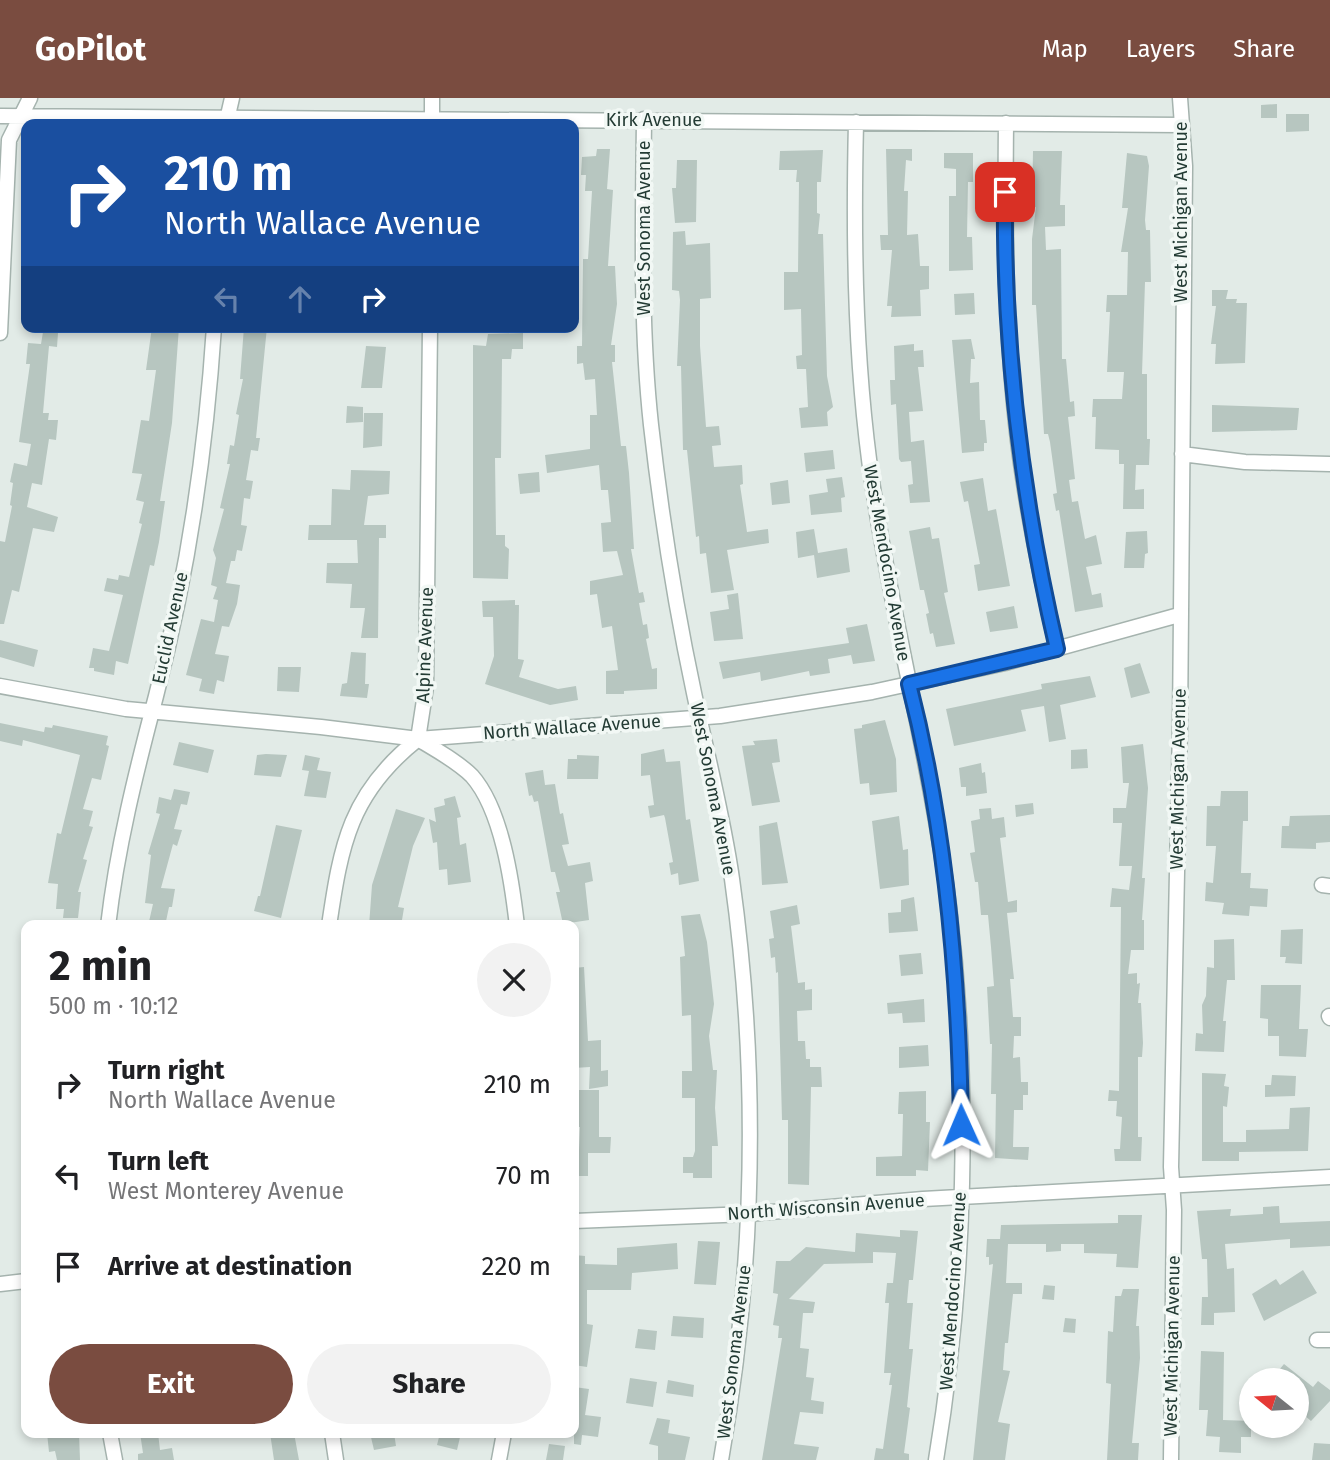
<!DOCTYPE html>
<html lang="en">
<head>
<meta charset="utf-8">
<style>
	:root { --surface:#fff; --page:#f2f2f2; --text:#202124; --muted:#757577; --accent:#7a4c40 }
	body { margin:0; font-family:"Fira Sans",sans-serif; background:var(--page); color:var(--text); height:100vh; display:flex; flex-direction:column; font-size:26px; white-space:nowrap }
	* { box-sizing:border-box; margin:0 }
	p { font-size:23px; color:var(--muted) }
	.icon { flex:none; width:38px; height:38px; fill:none; stroke:currentColor; stroke-width:2; stroke-linecap:round; stroke-linejoin:round }
	.map { position:relative; flex:1; overflow:hidden }
	.drawer { position:absolute; left:21px; top:822px; width:558px; height:518px; display:flex; flex-direction:column; background:var(--surface); border-radius:14px; box-shadow:0 4px 10px #0003 }
	.drawer>* { flex:none }
	.top-card { position:absolute; left:21px; top:21px; width:558px; height:214px; border-radius:14px; box-shadow:0 4px 10px #0003; background:#1a4fa0; color:#fff; overflow:hidden }
	.needle { width:46px; rotate:288deg }
	.tools { position:absolute; left:1239px; top:1270px; display:grid; gap:14px }
	.tools a { display:grid; place-items:center; width:70px; height:70px; border-radius:50%; background:var(--surface); box-shadow:0 4px 10px #0003; font-size:35px }
	.pin { position:absolute; display:grid; place-items:center; width:60px; height:60px; color:#fff; margin:-30px; border-radius:14px; box-shadow:0 4px 10px #0006 }
	.me { position:absolute; width:77px; margin:-38px; rotate:359deg; stroke-linejoin:round; filter:drop-shadow(0 0 5px #0008) }
	.turn { display:flex; align-items:center; gap:24px; height:147px; padding:0 28px; font-size:32px }
	.turn .icon { width:91px; height:91px; stroke-width:2.5 }
	.turn b { display:block; font-size:49px; line-height:60px }
	.lanes { display:flex; align-items:center; height:66px; padding:0 28px; background:#0003; justify-content:center; gap:35px; direction:ltr }
	.lanes .off { opacity:.35 }
	.round { display:grid; place-items:center; flex:none; width:74px; height:74px; border-radius:37px; background:var(--page) }
	.headline { display:flex; align-items:center; justify-content:space-between; height:119px; padding:0 28px }
	h1 { font-size:42px; font-weight:700; line-height:52px }
	.primary-button { display:flex; gap:14px; margin-top:auto; padding:14px 28px }
	.primary-button a { flex:1; height:80px; border-radius:42px; background:var(--accent); color:#fff; font-size:28px; font-weight:700; line-height:80px; text-align:center }
	.primary-button a+a { background:var(--page); color:var(--text) }
	ul { padding:0; list-style:none }
	li { display:flex; align-items:center; gap:21px; height:91px; padding:0 28px }
	li div { flex:1 }
	li b { display:block; font-size:26px }
	li em { font-style:normal }
	header { display:flex; align-items:center; gap:42px; box-sizing:border-box; height:98px; padding:0 35px; background:var(--accent); color:#fff }
	header strong { font-size:33px }
	nav { display:flex; gap:38px; margin-inline-start:auto; font-size:24px }
	.map>svg:first-child { display:block }
</style>
</head>
<body>
<header>
<strong>GoPilot</strong>
<nav><a>Map</a><a>Layers</a><a>Share</a></nav>
</header>
<div class="map">
<svg width="1330" height="1362" viewBox="0 0 1330 1362">
	<rect width="100%" height="100%" fill="#e2ebe7"/>
	<path fill="#b7c6c0" d="M1277 6V20H1261V7Z
		M1286 16H1309V33L1286 34Z
		M597 51H610L607 91 613 92 608 168H615L617 206 611 247H615V264H612L621 348H626L629 375 634 451H631L639 495 643 494 645 504 639 505 643 527 647 526 649 540 646 541 652 571 657 570V591L624 593V596H606V573L618 572 612 528 602 530 597 496 590 497V483L623 477 617 453 603 454 601 425 611 424 608 392H601L599 367 547 375 545 357 590 351V317H597L595 281 585 282 583 265 577 266V248H582L583 161H588L592 93H585L586 77H581L582 59 596 58Z
		M886 51H912V63L906 62 904 93H908L907 137 918 136 920 168H929V191L920 192 921 218 891 219 892 208H887L892 152H881L880 137H888Z
		M823 52 821 84H817V115L820 116 818 136H823L827 278 833 309 827 314 828 328 801 330 799 310 808 309 806 271H797L796 258 802 257 801 211 784 212V174H798L799 84H796L797 72H779L780 53Z
		M1033 53H1062L1060 107H1065V128L1045 129 1046 152 1061 151 1062 261H1066L1070 304 1074 303 1075 318 1068 319 1075 381 1069 382 1072 404 1078 403 1085 441 1096 437 1102 466 1086 469 1092 497 1101 495 1103 509 1075 514 1059 412 1056 413 1053 396 1057 395 1050 344 1048 336H1044L1036 207H1032V141L1036 109 1032 110Z
		M944 55H973V84H968L967 139H972L973 172 949 173V98H956V71L944 70Z
		M1127 55 1147 58 1149 68 1145 122 1146 132H1150L1151 184H1145L1142 276H1147V341H1150L1149 367H1136L1135 392 1144 391V411H1123L1124 366H1119V352L1095 351 1096 319H1092L1093 301H1122L1124 274H1107L1110 214H1106L1107 197H1127L1128 154H1121L1128 110H1122Z
		M677 62H697L696 124 675 125 672 90H676Z
		M685 133 686 147 710 145 711 200 700 201V248L706 329 719 328 721 347 712 348 714 369 742 367 743 386 740 387 747 434 768 431 769 445 727 452 734 492 711 495 706 455 700 456 699 438 696 439 687 352H683L681 268H677L680 202 679 193 672 192 673 134Z
		M1212 192H1228L1226 201H1237L1236 205H1247L1245 265 1215 266 1216 246H1211L1216 208H1212Z
		M974 195 975 216 955 217 954 196Z
		M152 229H179L172 325 160 403H165L159 444 154 468 150 467 128 566 116 563 114 577 94 573V570H89L93 550 109 553 123 497 104 493 107 480 118 482 119 477 129 479 142 426 139 425 144 404 136 402 142 376 132 375 141 322 149 323 156 272H146Z
		M244 229H267L256 340H260L258 353 251 352 246 382 253 383 250 401 244 400 241 427 247 428 242 453 237 452 235 463H231L226 485 240 487 237 506 229 529 222 528 215 556 229 558 224 584 217 582 214 596 199 593 202 581 186 577 201 521 214 524 218 502 213 501 217 489 211 487 216 460 213 452 224 411 220 410 230 366H227L230 347 234 348 239 317 236 316 243 281H240Z
		M43 234 58 235 57 249 49 248 43 315H49L48 322H58L56 342 49 341 42 387 32 385 27 409 58 419 54 434 33 430 19 494 12 492 4 526H0V443L5 444 12 408 10 407 13 385 10 384 14 365 27 368 31 346 19 344 30 266H26L28 245 41 246Z
		M523 235V251H512L511 261H502L501 360H495L496 437H505V448L509 451 508 481 473 480V247L486 248 488 236Z
		M971 241 975 261H971L970 285 979 284 980 322H985L987 345H984V353L962 355 952 242Z
		M914 246V253L923 252 924 269H918L923 313 909 314 911 344 924 342 930 404 910 405 908 387 913 386 911 363 901 364 899 361 896 306 891 307 890 282H895L894 248Z
		M366 248 386 249 382 290H361Z
		M1212 307 1299 310 1297 332 1212 334Z
		M347 308 363 309V324L346 325Z
		M364 315H383L382 348 363 350Z
		M833 352 835 371 806 374 804 355Z
		M351 372 390 373 389 396 368 398 364 427H386V440H379L378 540H361L365 510H350L352 486 326 485 327 465H358L357 442H308L309 427H331L332 391 350 392Z
		M539 374 540 394 520 396 518 376Z
		M842 379 845 399 841 400 842 414 811 417 809 397 828 394 826 381Z
		M983 380 988 413 996 411 1010 488 978 493 974 467 980 466 968 403 964 404 960 384Z
		M788 382 790 405 772 407 770 385Z
		M930 429 932 441 939 440 948 494 944 495 955 546 936 549 933 535 930 536 926 516 929 515 924 492H920L909 433Z
		M814 431 818 455 847 450 850 474 817 480 814 457 798 460 796 434Z
		M1147 433 1148 455 1145 456 1144 470H1124L1126 434Z
		M738 495 743 541 714 543 710 514 729 511 727 497Z
		M515 502V507H519L518 561 524 562 519 579 558 591 576 588 578 602 550 607 485 586 494 558 493 519H483L482 503Z
		M1014 508 1018 530 990 534 986 514Z
		M867 526 875 563 853 566 851 557 828 561 830 575 810 578 809 573 761 583 760 574 723 581 719 564 849 545 846 530Z
		M0 542 38 552 34 569 0 559Z
		M351 554 366 555 365 586H369L367 600 340 598 342 586 347 585Z
		M1140 565 1150 595 1131 600 1124 570Z
		M278 569H301L299 594 277 593Z
		M1090 578 1096 599 1060 607 1066 641 1049 644 1044 608 1021 612 1026 633 954 648 946 611 1042 591 1041 586Z
		M885 622 896 661 897 694 870 697 869 685 860 686 854 631 862 630V627Z
		M0 625 44 634 45 629 52 630 53 627 108 638 106 647 109 648 101 682 92 680 83 711 93 713 89 728 93 729 83 761 87 762 78 794H81L78 820H63L64 811H56L58 786 48 785 57 735 61 736 80 657 23 642 22 648 0 643Z
		M777 641 780 664 772 665 780 704 752 708 742 648 755 647 753 643Z
		M179 644 214 652 208 675 173 667Z
		M1143 646 1148 690 1142 780H1145L1142 822H1144V852H1131L1128 876 1137 875V886L1140 885 1138 905H1141L1143 945 1142 959H1138V1039H1142L1141 1063H1115L1114 1051H1120L1122 1019 1116 1018 1117 1003H1108L1109 992 1119 993 1121 809H1110L1112 790 1129 792 1132 768H1119L1122 725H1113V710H1126L1129 685H1123L1121 649Z
		M664 651 666 664 680 663 686 722 690 721 699 783 679 787 678 775 671 777 669 765 673 764 665 720 664 717 650 720 648 708 654 707 650 677 641 678V656Z
		M1087 651 1088 670 1071 671V652Z
		M266 656 287 657 281 679 254 677 257 657Z
		M305 657 320 660 317 672 331 674 326 700 304 698 309 673 302 672Z
		M577 657 599 658 598 681H567L568 661H577Z
		M981 665 982 675 985 674 987 695 966 698V689H961L959 670Z
		M543 672 545 687 555 686 560 716 563 715 569 746 562 747 568 768 590 764 593 783 585 785 589 822 563 826 556 794H560L555 774H551L538 703 534 704 532 697 529 698 525 675Z
		M174 691 190 694 187 707 181 706 174 731 182 732 177 748 173 746 161 790 175 791 172 809H169L165 828H148L153 806 145 805 151 757 148 756 160 716 156 715 159 699 171 702Z
		M1221 693H1248V723H1243L1241 775H1251L1250 790 1268 791 1267 809 1250 808 1249 818 1222 816 1224 805 1205 803 1206 784 1213 785 1216 748H1206L1207 708H1220Z
		M455 698 461 719 457 720 460 747 466 745 471 784 448 787 447 771 439 772 437 744 433 745 429 721 436 724 434 710 445 707 444 701Z
		M1033 705 1034 716 1016 719 1015 707Z
		M991 710 992 721 1004 719 1006 739 1000 740 1008 804 1017 802V814L1007 815 1014 881H1010L1013 919H1021V938H1014L1013 960 1020 959 1021 984H1028V997H1023V1012H1014L1013 1049H1029L1028 1062 995 1060 996 996H991L992 946H990L987 889 994 888 991 849 988 817H981L978 784H975L970 755 975 754 971 723 980 721 979 711Z
		M396 711 425 720 413 748 398 809 404 810 401 828H369L372 787Z
		M1330 717V744L1316 745V751L1281 750 1282 728H1289L1290 718Z
		M899 718 903 752 908 751 909 787 880 791 872 723Z
		M777 724 788 785 762 787 759 728Z
		M276 727 302 732 281 820 254 813 258 798H260Z
		M914 799 918 833 889 835 888 815 901 814V802Z
		M797 807 800 826 791 828 798 885 805 884V892L812 891V912L797 913 798 943H805L806 961H810V969H821L822 989H811L809 1087 788 1086V1022H782L778 874 776 875 775 859 771 860 769 841 774 840 770 813Z
		M700 816 707 844 714 906 709 938 713 972H717L715 1010 718 1048H712V1080H693V1075H683V1059H693L695 1053V1000H682V973H692L691 917 682 918 680 859 685 858 681 818Z
		M1303 831 1302 866 1285 865 1286 859H1280L1281 832Z
		M1234 841 1235 882H1227L1223 923H1226L1224 954 1195 953 1196 935 1203 936 1202 907 1206 898 1207 869 1214 870V842Z
		M921 855 923 876 901 878 899 857Z
		M584 869 588 943 601 942V973L608 972V988L589 991 590 969 574 970V870Z
		M1261 887H1301L1299 931H1308L1306 959 1279 958V938H1268V921L1260 920Z
		M924 901 925 924 903 925 902 915 888 916 887 905Z
		M928 947 929 968 899 970V949Z
		M1202 975 1226 976 1224 988 1229 989 1227 1009 1223 1008V1044H1246V1032L1289 1031 1290 1010 1310 1009 1308 1053 1239 1054V1063H1202Z
		M1272 977 1296 978 1295 998 1265 999V987H1271Z
		M574 992H599V1039H611L610 1055H588V1078H574V1052H579L580 1029H574Z
		M926 993V1024H930L928 1073 916 1072V1078H876V1059L902 1058 903 1016H898L899 994Z
		M1279 1108 1280 1125 1330 1123V1148L1290 1150V1141L1225 1146 1227 1171 1234 1170 1235 1214 1214 1215V1227H1201L1202 1199H1208L1207 1161H1202L1197 1113 1231 1111 1230 1118 1263 1116V1109Z
		M1118 1117H1142L1138 1170 1116 1169 1117 1156 1084 1155V1146H1061V1153L1046 1154V1146H1008L1006 1185H1022V1196H1013L1008 1245H1005L1003 1272 1010 1273 998 1324 1010 1326 1005 1362H973L993 1166 989 1167V1159H986L987 1141H1000L1001 1127 1118 1125Z
		M900 1132 918 1133 913 1182H909L907 1205H913L909 1251H913L907 1309 910 1310 904 1355 909 1356V1362H874L876 1350 883 1351 892 1287H889L891 1275H884L889 1205H885L887 1185H893L896 1155 873 1154V1165L824 1166 789 1201 815 1204 813 1215H803L800 1250 809 1251 806 1279 814 1280 811 1302 824 1304 823 1316 800 1314 794 1346 819 1349 816 1362H762L782 1240H778L779 1228 773 1227 778 1196 773 1195 776 1163H790L806 1149 855 1154 856 1135 900 1139Z
		M698 1143 720 1144 716 1187 694 1186Z
		M677 1145 678 1171 632 1175 631 1192H587V1226L593 1227 587 1269 574 1267V1157L585 1158V1166L617 1167V1150Z
		M1303 1172 1317 1195 1264 1223 1252 1196 1276 1181 1280 1187Z
		M1044 1187 1055 1188 1054 1202 1042 1201Z
		M1123 1191H1139L1136 1228H1139L1140 1260 1132 1345H1139L1138 1362H1107L1111 1286 1106 1285 1108 1233 1113 1234 1115 1198H1121Z
		M673 1218 704 1220 703 1240 671 1238Z
		M1065 1220 1076 1221 1075 1235 1063 1234Z
		M638 1231 657 1233 655 1252 635 1250Z
		M1201 1253 1224 1254 1223 1322 1251 1323V1339H1241V1355L1219 1354 1220 1339 1206 1338 1208 1312H1199Z
		M1284 1266 1313 1289 1318 1283 1330 1292V1303L1311 1323 1297 1311V1283H1270Z
		M630 1280 657 1284 653 1309 626 1305Z
		M668 1282 694 1287 693 1299 666 1295Z
		M574 1289 589 1291 585 1317 601 1319 598 1339 582 1337 581 1347 574 1346Z
		M657 1320 670 1322 668 1335 690 1339 685 1362H658V1348L649 1346Z
		M47 1335H79L80 1362H57L55 1353 49 1354Z
		M140 1335H158L160 1352 172 1350 174 1362H138V1356L143 1355Z
		M270 1335H294L299 1362H274Z
		M370 1335H394L396 1348 374 1352Z
		M440 1335H461L457 1352 437 1347Z
		M1314 1345 1330 1346V1362H1312Z
		M549 1346 565 1348 563 1362H546Z"/>
	<g fill="none" stroke-linecap="round" stroke-linejoin="round">
		<defs>
			<path id="street" d="M0 18 1181 27
				M644 21C643 123 640 225 651 327 661 416 675 506 694 595 707 657 723 718 732 781 759 974 755 1170 721 1362
				M856 24C853 152 855 282 876 409 897 543 932 674 949 808 971 991 966 1181 936 1362
				M1006 25C1005 125 1005 225 1016 325 1024 401 1040 476 1057 551
				M226 26 232 0
				M432 26V0
				M0 235 9 42 30 0
				M1182 356 1245 364 1330 366
				M0 588 126 611 321 629 418 641 720 618 872 594 1005 565 1179 517
				M418 641 426 589 430 229
				M418 641C436 652 457 663 472 678 502 712 512 784 517 828
				M1322 787 1330 788
				M108 828C117 750 136 674 156 598 187 479 206 352 214 229
				M329 828C341 746 350 695 418 641
				M1329 918 1330 920
				M574 1123 748 1116 923 1101 1330 1079
				M0 1186 26 1183
				M1317 1242H1330
				M110 1335 115 1362
				M332 1335 336 1362
				M499 1362 504 1335
				M1171 1362 1174 1112 1171 1069 1180 627 1185 68 1180 0"/>
		</defs>
		<use href="#street" stroke="#a5b3ae" stroke-width="17"/>
		<use href="#street" stroke="#fff" stroke-width="14"/>
	</g>
	<g fill="none" stroke-linecap="round" stroke-linejoin="round">
		<defs>
			<path id="route" d="M961 1027C959 879 946 730 909 586L1057 551C1022 401 1003 249 1005 94"/>
		</defs>
		<use href="#route" stroke="#114b97" stroke-width="18"/>
		<use href="#route" stroke="#1a73e8" stroke-width="12"/>
	</g>
	<g text-anchor="middle" dominant-baseline="central" stroke-width="7" stroke-linejoin="round" paint-order="stroke">
		<g font-size="18" fill="#233b34" stroke="#f2f8f5">
			<text x="654" y="22">Kirk Avenue</text>
			<text transform="translate(1181 114) rotate(-90)">West Michigan Avenue</text>
			<text transform="translate(644 130) rotate(-90)">West Sonoma Avenue</text>
			<text transform="translate(887 465) rotate(80)">West Mendocino Avenue</text>
			<text transform="translate(170 530) rotate(-78)">Euclid Avenue</text>
			<text transform="translate(425 547) rotate(-88)">Alpine Avenue</text>
			<text transform="translate(572 629) rotate(-4)">North Wallace Avenue</text>
			<text transform="translate(1178 681) rotate(-89)">West Michigan Avenue</text>
			<text transform="translate(713 691) rotate(79)">West Sonoma Avenue</text>
			<text transform="translate(826 1109) rotate(-4)">North Wisconsin Avenue</text>
			<text transform="translate(953 1193) rotate(-86)">West Mendocino Avenue</text>
			<text transform="translate(1172 1248) rotate(-89)">West Michigan Avenue</text>
			<text transform="translate(734 1254) rotate(-83)">West Sonoma Avenue</text>
		</g>
	</g>
</svg>
<div class="tools">
<a><svg class="needle" viewBox="-14 -14 28 28"><path d="M0-13l5 13h-10z" fill="#e53935"/><path d="M0 13l5-13h-10z" fill="#757577"/></svg></a>
</div>
<div class="pin" style="left:1005px;top:94px;background:#d93025"><svg class="icon" aria-label="arrive" viewBox="0 0 24 24"><path d="M6 21V4h12l-3 4 3 4H6"/></svg></div>
<svg class="me" style="left:961px;top:1027px" viewBox="-20 -20 40 40"><path d="M0-17L14 15 0 8-14 15z" fill="#1a73e8" stroke="#fff" stroke-width="4"/></svg>
<div class="top-card">
<div class="turn"><svg class="icon" aria-label="right" viewBox="0 0 24 24"><path d="M7 20v-9h11M14 6l5 5-5 5"/></svg><div><b>210 m</b>North Wallace Avenue</div></div>
<div class="lanes"><svg class="icon off" aria-label="left" viewBox="0 0 24 24"><path d="M17 20v-9H6M10 6l-5 5 5 5"/></svg><svg class="icon off" aria-label="ahead" viewBox="0 0 24 24"><path d="M12 20V5M6 11l6-6 6 6"/></svg><svg class="icon" aria-label="right" viewBox="0 0 24 24"><path d="M7 20v-9h11M14 6l5 5-5 5"/></svg></div>
</div>
<section class="drawer">
<div class="headline"><div><h1>2 min</h1><p>500 m · 10:12</p></div><a class="round"><svg class="icon" aria-label="close" viewBox="0 0 24 24"><path d="M6 6l12 12M18 6L6 18"/></svg></a></div>
<ul>
<li><svg class="icon" aria-label="right" viewBox="0 0 24 24"><path d="M7 20v-9h11M14 6l5 5-5 5"/></svg><div><b>Turn right</b><p>North Wallace Avenue</p></div><em>210 m</em></li>
<li><svg class="icon" aria-label="left" viewBox="0 0 24 24"><path d="M17 20v-9H6M10 6l-5 5 5 5"/></svg><div><b>Turn left</b><p>West Monterey Avenue</p></div><em>70 m</em></li>
<li><svg class="icon" aria-label="arrive" viewBox="0 0 24 24"><path d="M6 21V4h12l-3 4 3 4H6"/></svg><div><b>Arrive at destination</b></div><em>220 m</em></li>
</ul>
<div class="primary-button"><a>Exit</a><a>Share</a></div>
</section>
</div>
</body>
</html>
